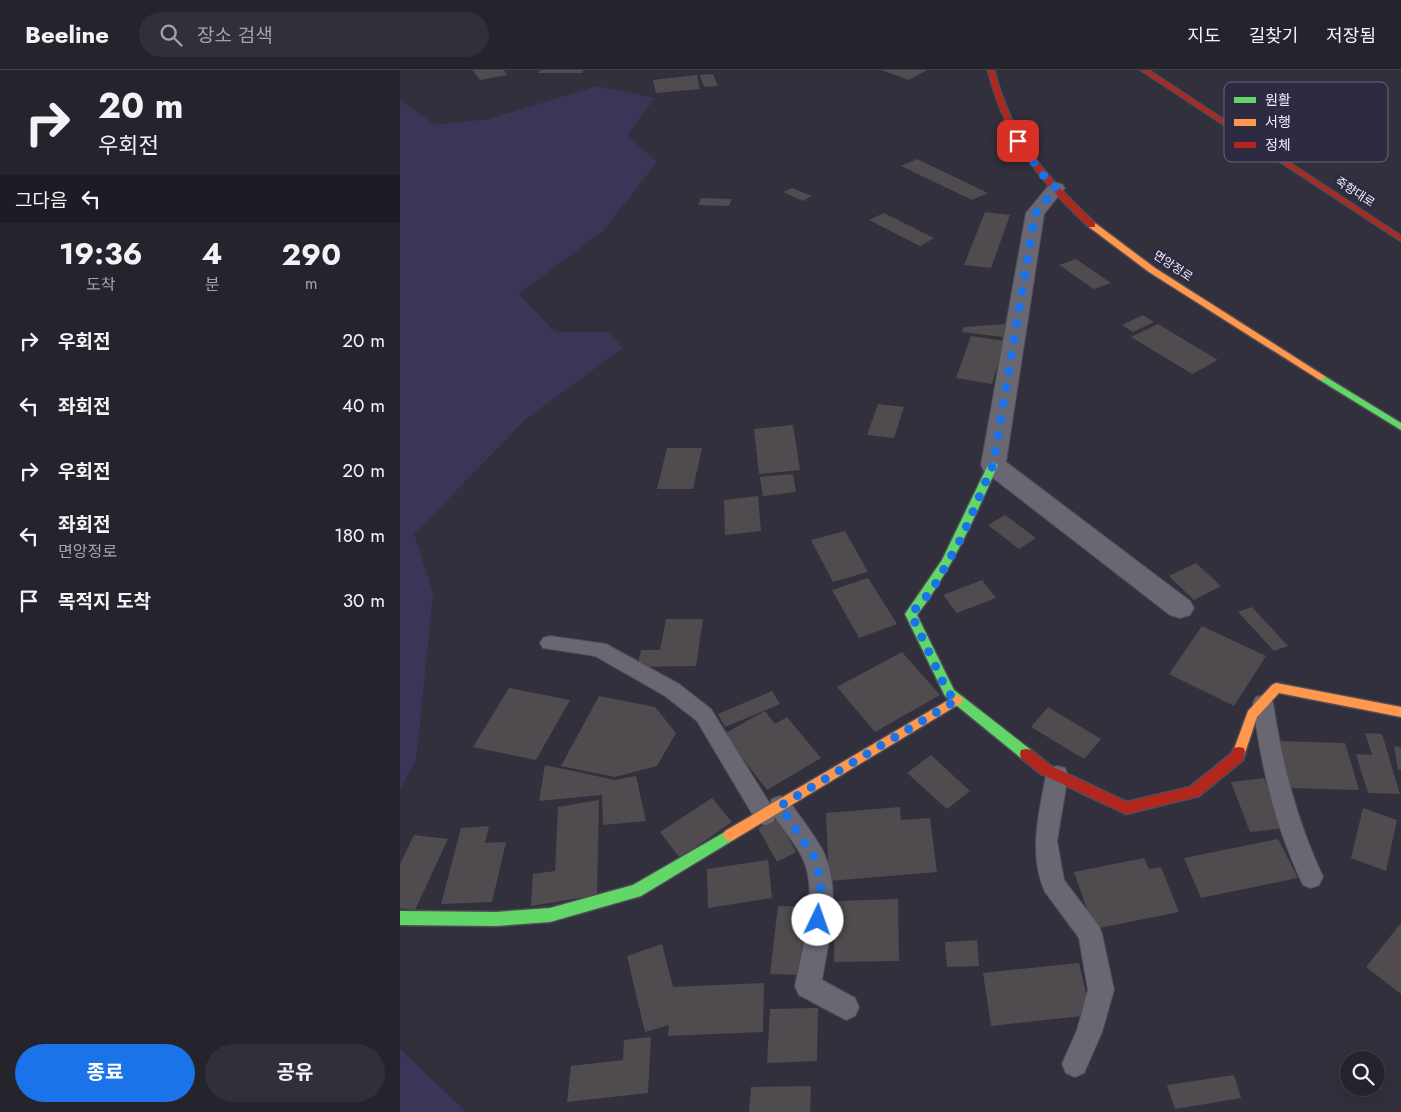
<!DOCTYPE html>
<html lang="ko">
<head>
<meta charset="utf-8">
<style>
	:root { --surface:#25242d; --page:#313039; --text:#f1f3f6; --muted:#a3a4aa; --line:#424149; --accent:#1a73e8 }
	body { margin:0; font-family:Jost,"Noto Sans KR",sans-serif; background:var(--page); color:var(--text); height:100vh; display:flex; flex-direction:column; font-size:19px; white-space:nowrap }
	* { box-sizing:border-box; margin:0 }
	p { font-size:16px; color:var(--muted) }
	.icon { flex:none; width:28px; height:28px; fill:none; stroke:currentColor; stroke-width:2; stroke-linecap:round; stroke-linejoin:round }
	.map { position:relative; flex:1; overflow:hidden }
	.drawer { display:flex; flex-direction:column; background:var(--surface); width:400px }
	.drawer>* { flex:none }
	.guide { background:#25242d; color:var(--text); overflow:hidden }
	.buttons { position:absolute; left:940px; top:981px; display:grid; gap:10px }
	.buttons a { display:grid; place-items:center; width:45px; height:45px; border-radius:50%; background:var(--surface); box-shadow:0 5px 20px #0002,0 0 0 1px var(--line); font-size:25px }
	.pin { position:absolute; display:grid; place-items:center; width:42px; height:42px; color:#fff; margin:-21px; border-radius:10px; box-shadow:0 2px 8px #0006 }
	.me { position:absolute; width:55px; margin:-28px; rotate:3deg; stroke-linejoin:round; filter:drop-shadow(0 0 4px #0008) }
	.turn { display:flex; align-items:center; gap:18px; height:105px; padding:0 15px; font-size:22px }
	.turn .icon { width:65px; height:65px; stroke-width:2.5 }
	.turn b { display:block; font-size:35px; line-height:42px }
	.then { display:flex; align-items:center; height:48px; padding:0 15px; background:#0003; gap:10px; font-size:19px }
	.eta { display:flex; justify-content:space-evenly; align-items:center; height:85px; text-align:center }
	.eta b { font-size:30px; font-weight:700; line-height:35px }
	.button { display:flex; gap:10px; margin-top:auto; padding:10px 15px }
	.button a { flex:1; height:58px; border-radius:30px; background:var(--accent); color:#fff; font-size:20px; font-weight:700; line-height:58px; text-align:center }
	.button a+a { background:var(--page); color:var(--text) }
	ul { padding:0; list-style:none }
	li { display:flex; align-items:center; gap:15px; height:65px; padding:0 15px }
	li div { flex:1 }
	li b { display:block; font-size:19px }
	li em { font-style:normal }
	header { display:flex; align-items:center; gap:30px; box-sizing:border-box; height:70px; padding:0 25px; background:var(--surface); border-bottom:1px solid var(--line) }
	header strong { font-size:24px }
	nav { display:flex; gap:28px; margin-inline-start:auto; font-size:18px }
	.search { width:350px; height:45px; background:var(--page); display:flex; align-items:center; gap:12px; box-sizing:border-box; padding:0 18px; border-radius:28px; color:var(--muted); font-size:19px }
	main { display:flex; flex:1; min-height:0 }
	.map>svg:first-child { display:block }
</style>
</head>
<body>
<header>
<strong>Beeline</strong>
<div class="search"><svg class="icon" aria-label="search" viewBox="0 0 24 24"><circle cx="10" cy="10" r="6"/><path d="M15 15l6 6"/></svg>장소 검색</div>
<nav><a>지도</a><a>길찾기</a><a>저장됨</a></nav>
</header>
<main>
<section class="drawer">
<div class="guide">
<div class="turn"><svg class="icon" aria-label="right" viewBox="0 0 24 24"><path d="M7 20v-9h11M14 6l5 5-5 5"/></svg><div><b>20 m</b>우회전</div></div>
<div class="then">그다음<svg class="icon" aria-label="left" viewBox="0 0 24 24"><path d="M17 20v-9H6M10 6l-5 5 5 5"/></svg></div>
</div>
<div class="eta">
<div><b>19:36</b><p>도착</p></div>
<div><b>4</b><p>분</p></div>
<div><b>290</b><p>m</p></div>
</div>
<ul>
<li><svg class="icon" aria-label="right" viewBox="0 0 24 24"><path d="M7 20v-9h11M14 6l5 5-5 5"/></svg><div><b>우회전</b></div><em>20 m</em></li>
<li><svg class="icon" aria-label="left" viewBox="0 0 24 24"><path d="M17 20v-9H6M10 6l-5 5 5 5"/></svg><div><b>좌회전</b></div><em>40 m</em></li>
<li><svg class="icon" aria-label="right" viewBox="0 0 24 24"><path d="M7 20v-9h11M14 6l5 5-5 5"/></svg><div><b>우회전</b></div><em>20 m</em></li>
<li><svg class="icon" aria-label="left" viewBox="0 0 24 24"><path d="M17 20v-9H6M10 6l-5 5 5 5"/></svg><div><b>좌회전</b><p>면앙정로</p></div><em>180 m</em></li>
<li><svg class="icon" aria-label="arrive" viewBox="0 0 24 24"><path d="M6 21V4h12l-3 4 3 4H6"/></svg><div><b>목적지 도착</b></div><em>30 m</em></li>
</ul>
<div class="button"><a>종료</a><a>공유</a></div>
</section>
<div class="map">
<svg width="1001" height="1042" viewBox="0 0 1001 1042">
	<rect width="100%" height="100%" fill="#31303c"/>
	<path fill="#393658" d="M197 16 255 28 227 66 257 92 203 161 119 224 155 262H208L223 278 126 349 14 464 33 523 16 691 0 719V30L35 55 89 49Z
		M0 979 66 1042H0Z"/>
	<path fill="#504b4f" d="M72 0H104L107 5 80 10Z
		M140 0H184L182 3H138Z
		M481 0H527L509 10Z
		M313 4 318 16 304 17 300 5Z
		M297 5 300 19 256 23 253 10Z
		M517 89 588 123 572 130 501 96Z
		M392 118 412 126 403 131 383 122Z
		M301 128 332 129 329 136 298 135Z
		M585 142 610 145 591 198 564 195Z
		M484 143 534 168 520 176 469 150Z
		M676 189 711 213 694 219 659 195Z
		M743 245 754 252 733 262 722 255Z
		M605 254 603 267 562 262 564 257Z
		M758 254 818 290 792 304 731 267Z
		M571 266 605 271 592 314 556 308Z
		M478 334 504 337 494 368 467 365Z
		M393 355 400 400 359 404 354 359Z
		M267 378H302L293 419H257Z
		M393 404 396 422 363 426 360 407Z
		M358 426 361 461 325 465 324 430Z
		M605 445 636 468 619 479 588 455Z
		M445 461 468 502 433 512 411 470Z
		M796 493 821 516 794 530 769 506Z
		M468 508 497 554 459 568 432 520Z
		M582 510 596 528 557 543 543 525Z
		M852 537 888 576 874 581 838 542Z
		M266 549H303L296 596 237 597 241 580H260Z
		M802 556 866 586 834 636 769 604Z
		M502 582 540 625 475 662 437 617Z
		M109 618 170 630 136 690 73 677Z
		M372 621 380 634 325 657 318 644Z
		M199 626 255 637 276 663 257 696 215 707 161 696Z
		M648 637 701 669 684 689 631 657Z
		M365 641 375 654 387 647 421 688 367 720 324 664Z
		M965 663 982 664 1000 724 968 723 956 684 972 685Z
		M877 671 945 673 959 720 889 718Z
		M994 676 1001 677V700H998Z
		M531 685 570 721 547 739 507 703Z
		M145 695 215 710 236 706 246 751 203 755 202 725 139 731Z
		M864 708 884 758 850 762 831 712Z
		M312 728 332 752 280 788 260 762Z
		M199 730 197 825 131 836 133 804 155 801 158 737Z
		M500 737 501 750 530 748 537 802 429 811 426 743Z
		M963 738 997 750 986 801 951 788Z
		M378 749 396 782 377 792 358 758Z
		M89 756 85 773 106 772 92 832 41 834 61 758Z
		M14 765 48 769 15 840 0 838V794Z
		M878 769 898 808 801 828 784 788Z
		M744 788 749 799 761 797 779 842 694 859 674 802Z
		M368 790 372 828 308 838 307 799Z
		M498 829 499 891 434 892 435 831Z
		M378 836 411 837 404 905 370 904Z
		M1001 853V924L966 897Z
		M577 870 579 896 547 897 545 872Z
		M262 874 273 917 364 913 363 962 268 966 269 955 245 962 227 886Z
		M679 893 691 945 591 956 583 903Z
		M418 938 417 991 367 993 370 939Z
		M251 967 248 1023 167 1032 171 996 223 990 224 970Z
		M834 1005 841 1028 775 1039 767 1015Z
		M411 1016 410 1042H349L351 1017Z"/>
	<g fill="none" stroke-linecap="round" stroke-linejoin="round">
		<defs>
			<path id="lane" d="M150 566 206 574 279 614 311 639 370 734 372 729 380 726 388 729C399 746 413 762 423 781 442 820 429 868 422 910L455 928 459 937 455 946 446 950 399 925 395 916C402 881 419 823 403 789 396 774 384 761 375 747L373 752 365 755 357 752 297 651 265 626 195 586 143 578 140 573 143 568Z
				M863 625 870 627 873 633C883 697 896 748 923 807L919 815 911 818 903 815C875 756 861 697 853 633L856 627Z
				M657 696 665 698 668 705 657 771 664 810 699 856 702 864 714 920 702 962 684 1003 675 1007 666 1003 662 994 677 960 688 920 679 868 645 822C628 784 639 743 646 705L649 698Z"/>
			<path id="street" d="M656 113 662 114 665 118 644 144 606 392 790 531 794 538 790 545 780 548 770 545 584 401 581 395 626 143 650 114Z"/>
			<path id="fast" d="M921 304 1001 353V360L918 309 916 307Z
				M593 392 598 395C575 447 552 499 517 545L554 620 631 680 632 684 631 688 626 689 621 688 545 626 505 544 542 490 588 395Z
				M330 759 335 761 337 765 335 769 241 826 150 852 96 856 0 855V841L96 842 150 838 233 815Z"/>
			<path id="slow" d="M689 153H695L755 198 926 307 924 309H918L749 202 689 157Z
				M876 613 1001 637V647L879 623 857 647 844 686 839 687 834 686 833 682 848 641 872 615Z
				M557 625 561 627 563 630 561 633 335 769 330 771 325 769 323 765 325 761Z"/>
			<path id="jam" d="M588 0H594C611 67 645 107 695 153V157H689C640 111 604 67 588 0Z
				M741 0H748L1001 166V171Z
				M839 677 844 678 845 682 843 690 799 726 726 744 641 704 621 688 620 684 621 680 626 679 631 680 651 696 727 732 790 717 832 683 834 678Z"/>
		</defs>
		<use href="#lane" stroke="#4e4d57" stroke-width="2"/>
		<use href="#street" stroke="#4e4d57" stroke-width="2"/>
		<use href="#fast" stroke="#4e4d57" stroke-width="3"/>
		<use href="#slow" stroke="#4e4d57" stroke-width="3"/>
		<use href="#jam" stroke="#4e4d57" stroke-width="3"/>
		<use href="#lane" fill="#686772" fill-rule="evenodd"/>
		<use href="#street" fill="#686772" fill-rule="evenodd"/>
		<use href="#fast" fill="#63d668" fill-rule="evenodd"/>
		<use href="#slow" fill="#ff974d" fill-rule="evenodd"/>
		<use href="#jam" fill="#b3261e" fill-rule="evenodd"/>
	</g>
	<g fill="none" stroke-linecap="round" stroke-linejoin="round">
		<path stroke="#1a73e8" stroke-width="9" stroke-dasharray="0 16.2" d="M418 850 421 815 415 788 380 736 557 630 548 623 511 544 532 520 562 467 593 395 635 144 656 118 644 106 618 71"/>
	</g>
	<g text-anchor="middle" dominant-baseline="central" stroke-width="5" stroke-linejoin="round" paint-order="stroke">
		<g font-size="12" fill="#f0f0ff" stroke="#2c2b41">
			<text transform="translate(955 122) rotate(33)">죽향대로</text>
			<text transform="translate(773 196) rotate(34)">면앙정로</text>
		</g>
	</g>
	<rect x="824" y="12" width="164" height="80" rx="8" fill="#2c2b41" stroke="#67667a" stroke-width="1"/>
	<rect x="834" y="27" width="22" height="6" fill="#63d668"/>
	<rect x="834" y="49" width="22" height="7" fill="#ff974d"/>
	<rect x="834" y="72" width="22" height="6" fill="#b3261e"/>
	<g font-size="14" fill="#f0f0ff">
		<text x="865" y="35">원활</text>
		<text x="865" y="57">서행</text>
		<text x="865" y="80">정체</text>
	</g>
</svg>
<div class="buttons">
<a><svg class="icon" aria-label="search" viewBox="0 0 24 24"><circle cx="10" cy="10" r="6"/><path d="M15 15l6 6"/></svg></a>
</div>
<div class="pin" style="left:618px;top:71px;background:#d93025"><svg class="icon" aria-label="arrive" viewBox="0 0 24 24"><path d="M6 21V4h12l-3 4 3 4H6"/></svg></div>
<svg class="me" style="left:418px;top:850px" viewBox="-20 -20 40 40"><circle r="19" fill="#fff"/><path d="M0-13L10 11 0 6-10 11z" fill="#1a73e8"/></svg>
</div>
</main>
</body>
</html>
